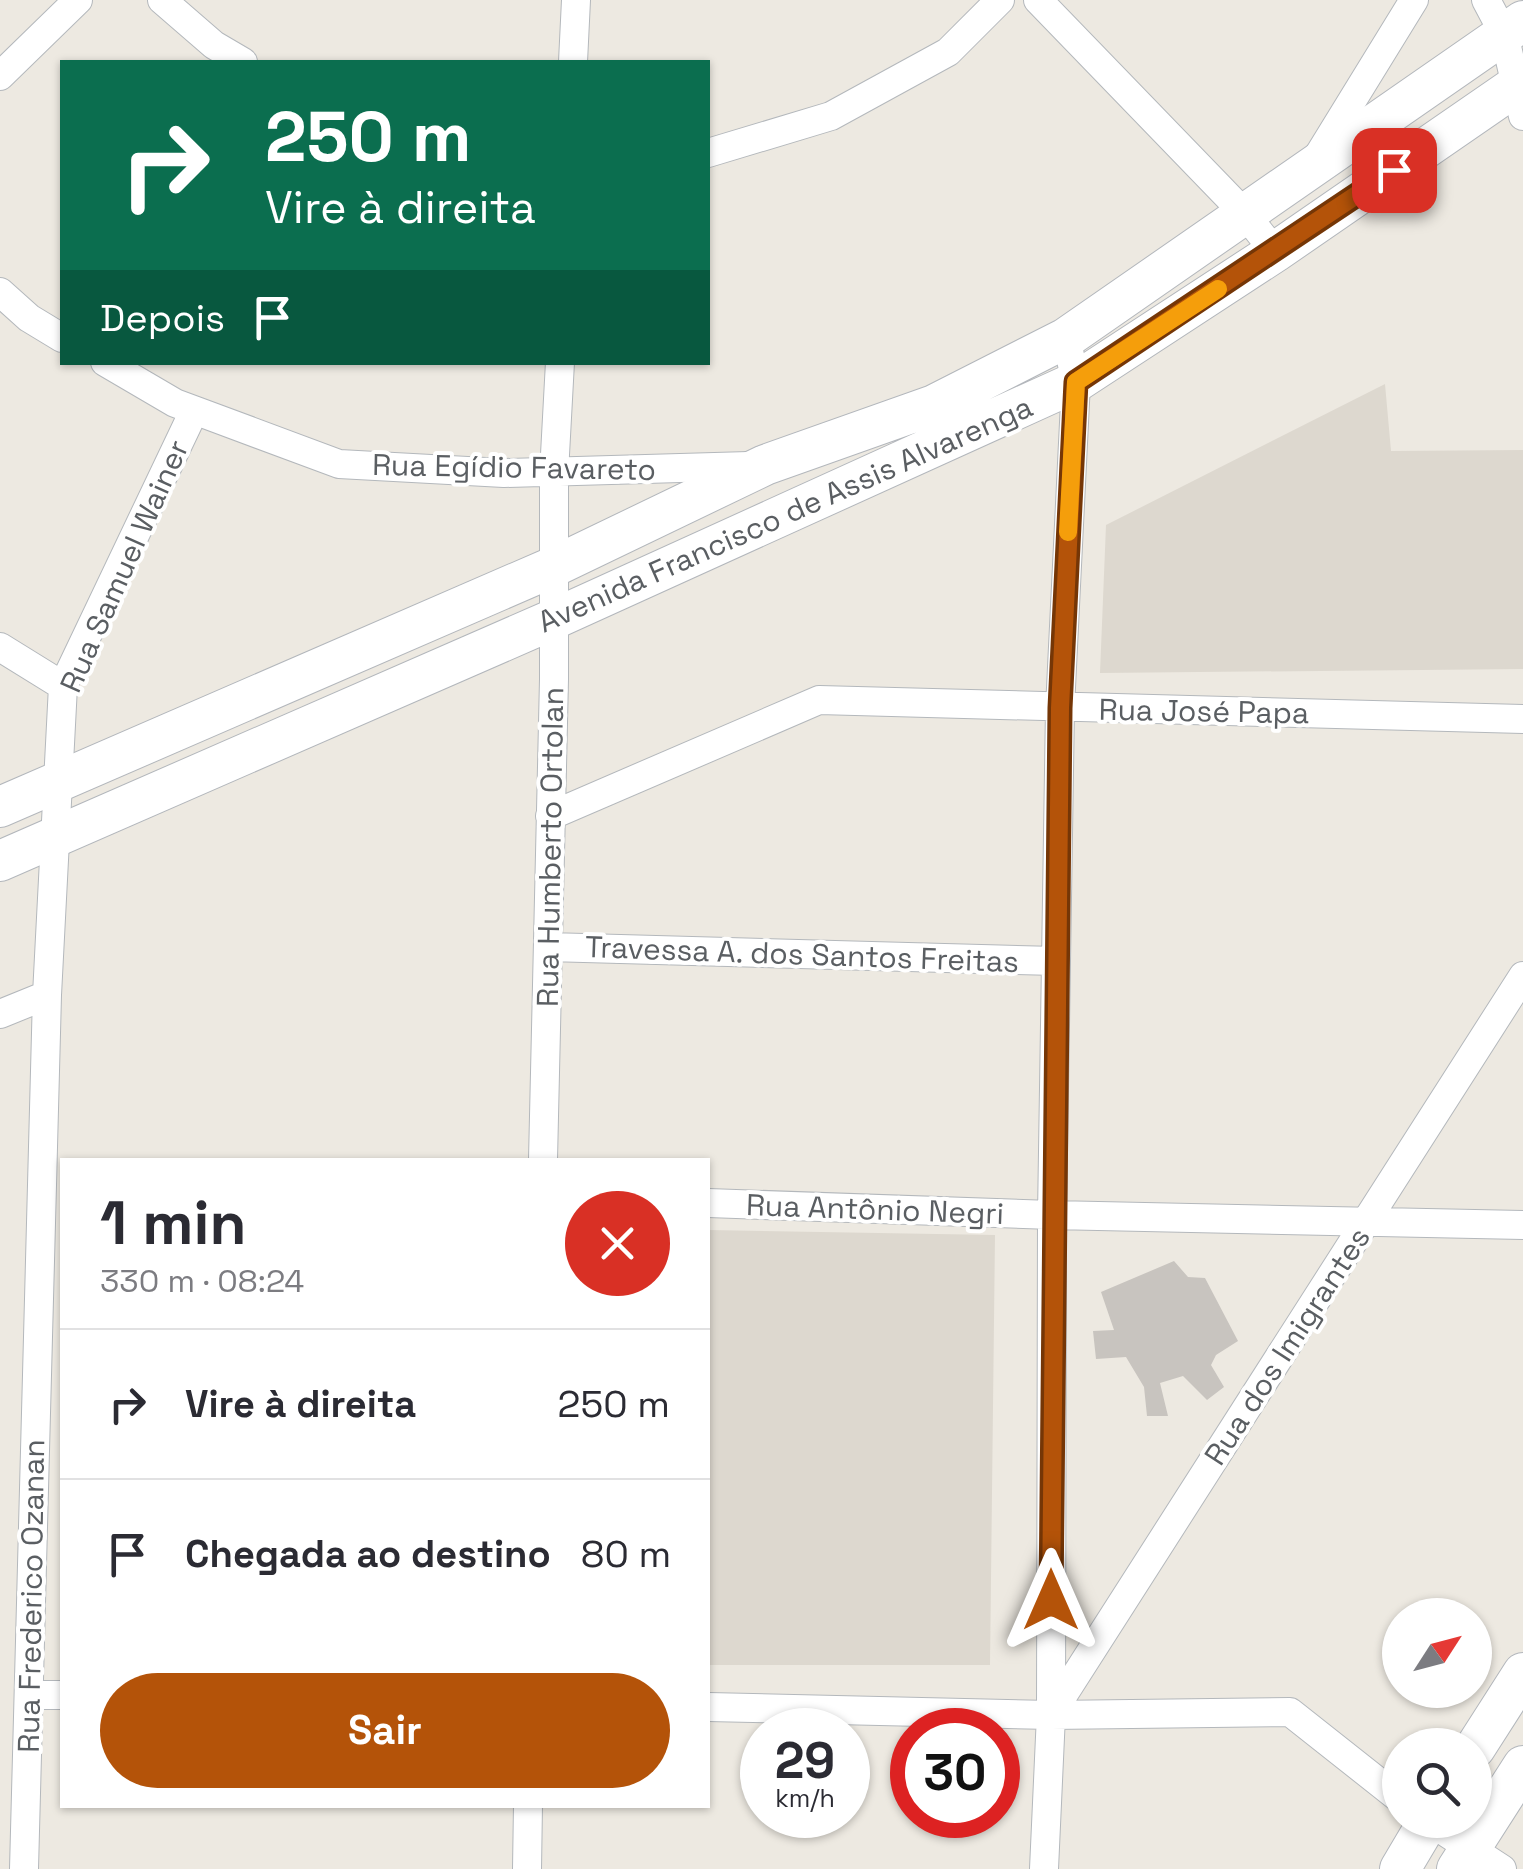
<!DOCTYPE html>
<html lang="pt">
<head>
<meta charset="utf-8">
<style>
	:root { --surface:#fff; --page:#f7f7f7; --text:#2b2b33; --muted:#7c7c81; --line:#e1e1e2; --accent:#b45309 }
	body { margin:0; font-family:"Space Grotesk",sans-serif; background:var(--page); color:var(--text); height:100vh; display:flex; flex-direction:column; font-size:38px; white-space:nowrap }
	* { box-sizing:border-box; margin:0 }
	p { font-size:32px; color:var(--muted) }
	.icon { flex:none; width:55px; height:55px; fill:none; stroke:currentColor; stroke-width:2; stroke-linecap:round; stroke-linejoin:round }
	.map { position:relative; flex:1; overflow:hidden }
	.details { position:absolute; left:60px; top:1158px; width:650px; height:650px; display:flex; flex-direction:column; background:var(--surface); border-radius:0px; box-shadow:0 2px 8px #0004 }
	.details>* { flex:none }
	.hud { position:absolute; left:60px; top:60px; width:650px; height:305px; border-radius:0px; box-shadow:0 2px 8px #0004; background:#0b6e4f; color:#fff; overflow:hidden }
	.needle { width:65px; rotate:54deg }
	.controls { position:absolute; left:1382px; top:1598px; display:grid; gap:20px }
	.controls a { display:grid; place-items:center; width:110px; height:110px; border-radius:50%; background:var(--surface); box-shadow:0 2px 8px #0004; font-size:50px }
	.speed { position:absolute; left:740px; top:1708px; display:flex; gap:20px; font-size:50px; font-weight:700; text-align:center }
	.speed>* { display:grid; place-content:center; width:130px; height:130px; border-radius:50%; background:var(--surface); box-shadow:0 2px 8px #0004; line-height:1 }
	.speed small { font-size:25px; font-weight:400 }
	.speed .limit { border:15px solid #d22; background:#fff; color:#111 }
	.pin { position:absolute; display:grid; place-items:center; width:85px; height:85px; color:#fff; margin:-42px; border-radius:20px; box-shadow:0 5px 15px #0006 }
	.me { position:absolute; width:110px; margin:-55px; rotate:0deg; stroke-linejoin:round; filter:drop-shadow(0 0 8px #0008) }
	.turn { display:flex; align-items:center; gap:35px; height:210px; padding:0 40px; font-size:45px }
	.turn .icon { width:130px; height:130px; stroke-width:2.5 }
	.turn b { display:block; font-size:70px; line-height:85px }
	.then { display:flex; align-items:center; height:95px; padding:0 40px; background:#0003; gap:20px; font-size:38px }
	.round { display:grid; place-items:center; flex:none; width:105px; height:105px; border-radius:52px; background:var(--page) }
	.head { display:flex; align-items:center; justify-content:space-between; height:170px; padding:0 40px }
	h1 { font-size:60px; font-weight:800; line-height:75px }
	.cta { display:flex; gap:20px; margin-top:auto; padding:20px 40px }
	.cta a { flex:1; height:115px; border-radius:60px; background:var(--accent); color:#fff; font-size:40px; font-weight:800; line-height:115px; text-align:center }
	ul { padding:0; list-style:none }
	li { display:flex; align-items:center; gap:30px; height:150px; padding:0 40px; border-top:2px solid var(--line) }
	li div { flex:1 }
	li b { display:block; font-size:38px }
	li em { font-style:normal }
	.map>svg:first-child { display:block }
</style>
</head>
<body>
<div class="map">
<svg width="1523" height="1869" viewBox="0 0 1523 1869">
	<rect width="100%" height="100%" fill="#ede9e1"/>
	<path fill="#ddd8cf" d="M1385 384 1391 451 1523 450V669L1100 673 1106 525Z
		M708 1230 995 1235 990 1665H708Z"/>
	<path fill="#c8c4bf" d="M1174 1261 1188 1277 1205 1278 1238 1341 1216 1355 1211 1365 1224 1387 1207 1400 1183 1376 1160 1383 1168 1416H1147L1144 1387 1126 1357 1096 1359 1093 1331 1114 1330 1101 1292Z"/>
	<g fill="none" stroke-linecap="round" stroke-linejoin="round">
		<defs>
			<path id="street" d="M162 0 214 45 243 62
				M1038 0 1245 214 1275 252
				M1486 0 1504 34 1523 116
				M573 62 576 0
				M0 76 78 0
				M708 153 831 116 948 52 1000 0
				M1318 156 1414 0
				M0 292 29 318 62 338
				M105 362 175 403 339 464 504 473 749 466
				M0 647 63 686
				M550 816 819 700 1523 719
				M548 947 1056 961
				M0 1014 47 995
				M543 1160 554 679V473L560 362
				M708 1203 1052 1215 1523 1225
				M29 1695H62
				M708 1707 1051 1715 1290 1712 1400 1799
				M1051 1714 1523 976
				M1427 1820 1502 1869
				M24 1869 47 995 63 686 194 411
				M527 1869 528 1805
				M1044 1869 1051 1715 1052 1215 1060 708 1076 382 1066 338"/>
			<path id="secondary" d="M0 807 553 567 765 465 934 405 1066 338 1523 21
				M0 861 554 619 1076 382 1275 252 1523 81
				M1475 1748 1523 1673
				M1400 1869 1429 1820
				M1457 1869 1523 1766"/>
		</defs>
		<use href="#street" stroke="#b4b8bc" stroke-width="30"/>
		<use href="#secondary" stroke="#b3b7bc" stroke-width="42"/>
		<use href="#street" stroke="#fff" stroke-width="28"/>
		<use href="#secondary" stroke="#fff" stroke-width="40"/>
	</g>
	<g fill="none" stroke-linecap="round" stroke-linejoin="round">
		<defs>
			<path id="route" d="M1051 1600 1060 708 1076 382 1394 170"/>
		</defs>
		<use href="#route" stroke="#753606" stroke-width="25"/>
		<use href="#route" stroke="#b45309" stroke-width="18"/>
		<path stroke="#f59e0b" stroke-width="18" d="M1068 532 1076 382 1218 289"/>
	</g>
	<g text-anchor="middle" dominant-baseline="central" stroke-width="8" stroke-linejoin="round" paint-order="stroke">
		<g font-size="30" fill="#5a5e62" stroke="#fff">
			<text transform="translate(514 467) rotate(1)">Rua Egídio Favareto</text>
			<text transform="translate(785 514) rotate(-24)">Avenida Francisco de Assis Alvarenga</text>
			<text transform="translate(124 566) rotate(-66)">Rua Samuel Wainer</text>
			<text transform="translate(1204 711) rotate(1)">Rua José Papa</text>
			<text transform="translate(550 847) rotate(-89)">Rua Humberto Ortolan</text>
			<text transform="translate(802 954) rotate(2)">Travessa A. dos Santos Freitas</text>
			<text transform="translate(875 1209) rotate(2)">Rua Antônio Negri</text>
			<text transform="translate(1287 1346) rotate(-57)">Rua dos Imigrantes</text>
			<text transform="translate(31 1596) rotate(-89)">Rua Frederico Ozanan</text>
		</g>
	</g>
</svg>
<div class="controls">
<a><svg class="needle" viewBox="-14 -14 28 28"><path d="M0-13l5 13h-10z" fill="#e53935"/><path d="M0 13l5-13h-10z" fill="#7c7c81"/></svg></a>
<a><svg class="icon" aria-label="search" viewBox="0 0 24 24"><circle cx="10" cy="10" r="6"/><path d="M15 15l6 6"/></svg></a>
</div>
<div class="speed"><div>29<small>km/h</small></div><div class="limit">30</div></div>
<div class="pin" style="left:1394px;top:170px;background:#d93025"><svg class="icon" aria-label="arrive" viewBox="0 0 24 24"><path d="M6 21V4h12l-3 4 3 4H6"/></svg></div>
<svg class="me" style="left:1051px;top:1600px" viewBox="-20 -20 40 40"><path d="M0-17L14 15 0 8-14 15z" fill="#b45309" stroke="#fff" stroke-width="4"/></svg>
<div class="hud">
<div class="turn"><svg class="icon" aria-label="right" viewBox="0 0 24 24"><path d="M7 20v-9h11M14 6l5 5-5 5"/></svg><div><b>250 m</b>Vire à direita</div></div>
<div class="then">Depois<svg class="icon" aria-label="arrive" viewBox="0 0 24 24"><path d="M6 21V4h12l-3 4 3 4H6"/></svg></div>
</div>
<section class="details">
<div class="head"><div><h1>1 min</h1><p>330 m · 08:24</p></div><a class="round" style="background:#d93025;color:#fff"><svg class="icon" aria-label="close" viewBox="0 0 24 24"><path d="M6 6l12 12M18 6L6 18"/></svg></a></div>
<ul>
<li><svg class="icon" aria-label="right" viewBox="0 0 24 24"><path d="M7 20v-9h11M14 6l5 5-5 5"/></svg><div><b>Vire à direita</b></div><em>250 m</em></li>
<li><svg class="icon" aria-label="arrive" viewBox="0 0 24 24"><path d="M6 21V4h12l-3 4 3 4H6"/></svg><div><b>Chegada ao destino</b></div><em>80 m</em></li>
</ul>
<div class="cta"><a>Sair</a></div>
</section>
</div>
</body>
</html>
